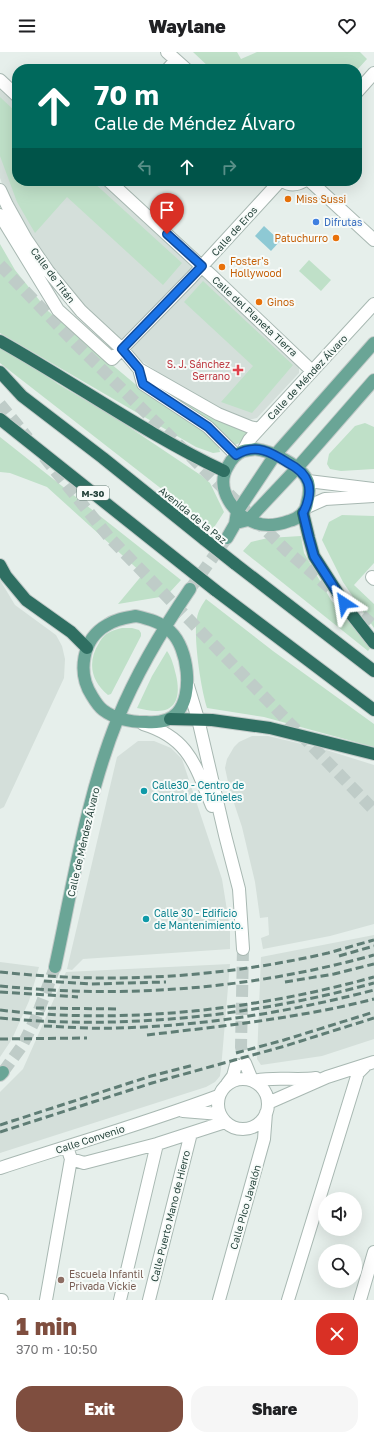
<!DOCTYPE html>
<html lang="en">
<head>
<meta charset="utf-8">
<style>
	:root { --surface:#fff; --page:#f6f6f6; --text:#202124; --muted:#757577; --accent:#7f4e3f }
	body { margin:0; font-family:"Golos Text",sans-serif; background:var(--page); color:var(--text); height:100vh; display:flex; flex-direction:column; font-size:15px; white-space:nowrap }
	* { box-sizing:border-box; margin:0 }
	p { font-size:13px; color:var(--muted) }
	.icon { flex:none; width:22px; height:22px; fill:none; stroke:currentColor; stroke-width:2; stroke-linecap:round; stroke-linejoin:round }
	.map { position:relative; height:1248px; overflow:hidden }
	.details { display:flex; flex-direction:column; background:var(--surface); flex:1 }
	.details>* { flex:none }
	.hud { position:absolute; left:12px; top:12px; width:350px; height:122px; border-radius:16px; box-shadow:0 4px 16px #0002; background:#00695c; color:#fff; overflow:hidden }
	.fabs { position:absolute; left:318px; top:1140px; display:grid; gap:8px }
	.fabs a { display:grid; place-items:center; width:44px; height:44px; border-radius:50%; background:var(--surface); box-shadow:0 4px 16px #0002; font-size:20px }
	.pin { position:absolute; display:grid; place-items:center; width:34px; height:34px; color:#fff; margin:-41px -17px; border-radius:50% 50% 50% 0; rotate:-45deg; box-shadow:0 0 4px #0007 }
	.pin .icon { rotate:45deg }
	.me { position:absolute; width:44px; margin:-22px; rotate:327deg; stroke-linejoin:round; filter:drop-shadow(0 0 3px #0008) }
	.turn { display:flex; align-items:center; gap:14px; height:84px; padding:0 16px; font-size:18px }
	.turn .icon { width:52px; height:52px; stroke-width:2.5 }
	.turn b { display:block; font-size:28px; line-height:34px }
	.lanes { display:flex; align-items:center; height:38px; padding:0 16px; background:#0003; justify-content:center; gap:20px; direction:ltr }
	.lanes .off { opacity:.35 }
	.round { display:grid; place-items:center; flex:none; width:42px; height:42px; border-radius:16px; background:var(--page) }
	.summary { display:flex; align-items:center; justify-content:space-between; height:68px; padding:0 16px }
	h1 { font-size:24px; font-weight:800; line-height:30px; color:var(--accent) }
	.cta { display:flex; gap:8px; margin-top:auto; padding:8px 16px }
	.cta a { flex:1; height:46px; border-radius:16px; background:var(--accent); color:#fff; font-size:16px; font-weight:800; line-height:46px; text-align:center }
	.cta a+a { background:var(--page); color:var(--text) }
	header { display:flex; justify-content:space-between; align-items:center; height:52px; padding:0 16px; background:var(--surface); font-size:18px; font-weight:800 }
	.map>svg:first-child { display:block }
</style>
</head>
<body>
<header><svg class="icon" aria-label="menu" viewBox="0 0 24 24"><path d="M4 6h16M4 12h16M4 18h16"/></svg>Waylane<svg class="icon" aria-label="heart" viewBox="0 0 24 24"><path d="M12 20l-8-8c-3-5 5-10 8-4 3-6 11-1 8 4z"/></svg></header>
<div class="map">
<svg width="374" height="1248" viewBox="0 0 374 1248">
	<rect width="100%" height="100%" fill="#e6efeb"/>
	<path fill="#d4dfda" d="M0 35 17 51V129H101L299 314V321L257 366 248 368 220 358 180 335 137 306 88 261 53 219 7 146 0 126Z
		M0 528 15 553 56 583 62 594 65 607 64 626 4 755 0 757Z
		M252 684H268L323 697 374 713V872L330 884 263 897 261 886 269 883 268 865 260 866 255 830 242 775 230 739 225 716 227 707 234 695 239 690Z
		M138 689H154L171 696 182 707 222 827 230 877V897L83 907 72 918 67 917 117 705Z
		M374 883V987L322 1004 261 1013 257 1007 261 905Z
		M0 910 39 915 29 949 12 987 0 1005Z
		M230 912 221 1017 220 1024 215 1030 206 1035 0 1101V1040L23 1017 66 920Z"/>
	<path fill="#bfe0c8" d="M193 0H237L241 7 257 0H360L367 7 357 18V17H211Z
		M0 45 17 61V129H92L182 211 163 233 67 145 35 181 17 150 0 104Z
		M0 192 15 218 48 259 141 337 204 379 218 392 220 400 213 401 196 395 0 281Z
		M309 208 331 228 321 239 299 219Z
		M203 229 293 313 252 361 221 350 253 314 184 250Z
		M0 294 28 311 58 332 117 367 202 424 210 431 224 460 213 477 0 311Z
		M148 326 250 380C245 386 241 393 232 393L168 344Z
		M365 371 374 375V417L341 419 330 417 327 412 329 402 355 374Z
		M0 385 181 528 170 540 160 545 118 552 143 522 47 435 10 421 0 420Z
		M342 463 374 464V511L354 533 374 552V576L343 530 322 488 329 470Z
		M301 484 304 501 331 548 371 595 368 599 243 499 251 490 268 486Z
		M206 547 273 599 374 672V695L264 665 207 656C201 637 193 586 197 566 198 559 202 553 206 547Z
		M122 576H132L139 578 141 581V584L111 642 108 643C91 629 87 610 99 591 101 587 105 582 110 580 113 578 118 577 122 576Z
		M167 599C172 606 174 615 176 623 180 640 179 660 156 659 150 659 143 657 137 656L152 624Z"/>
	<path fill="#8ec9d4" d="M264 174 280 189 271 199 255 184Z"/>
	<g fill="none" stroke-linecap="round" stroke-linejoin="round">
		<path stroke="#bfccc8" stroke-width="12" stroke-dasharray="12 6" stroke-linecap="butt" d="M243 897 241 995 245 1011"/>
		<path stroke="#bfccc8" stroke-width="12" stroke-dasharray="12 6" stroke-linecap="butt" d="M190 537 227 486
			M3 1020 22 994 36 966 55 915"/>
		<path stroke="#bfccc8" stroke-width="12" stroke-dasharray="12 6" stroke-linecap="butt" d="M0 213 76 292 287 499 374 574
			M0 352 28 386
			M44 405 109 485 374 758"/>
		<defs>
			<path id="minor" d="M167 0 186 17
				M168 17 176 8
				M0 28 17 44
				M357 40 374 21
				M109 129 212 224 312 319
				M283 129C290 134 297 133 304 129
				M310 129 374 188
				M0 138 7 153 26 187 48 219 81 259 122 297 139 317 218 362 250 375 259 377
				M0 163 58 258 112 307 191 226 280 129
				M139 317 143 332 208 375 236 403
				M243 399 249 388 374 252
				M308 429 374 437
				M307 455 325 447 374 444
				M372 525 374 527
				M188 634 198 667 225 783 239 837 243 897
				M143 672C189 686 195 713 212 754
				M245 1011 252 1028
				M218 1052a25 25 0 1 1 50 0a25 25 0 1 1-50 0Z
				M253 1029C275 1024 295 1029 316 1026
				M227 1032 233 1024 236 1013
				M268 1051 327 1025 374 1010
				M183 1059 220 1062
				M71 1107 84 1111 157 1092 225 1070
				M0 1116C73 1092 146 1071 218 1044
				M0 1248H2
				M46 1248 71 1107 69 1101
				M120 1248 157 1092
				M149 1248 191 1081
				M219 1248 264 1087 266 1061
				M288 1248 358 1021 365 1014
				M360 1248 374 1200"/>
			<path id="major" d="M255 397C271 399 302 413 308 430 310 437 309 444 307 451 306 460 298 467 289 469 278 473 267 475 256 471 234 464 214 436 228 414 231 408 236 402 243 399 247 398 251 398 255 397Z
				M240 470 248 468 297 416 374 328
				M227 486 235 472 237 460 275 403 374 291
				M136 564C149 567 161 570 171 580 188 596 194 643 177 661 169 670 158 671 146 670 132 670 115 667 103 658 99 655 95 649 92 644 77 621 82 587 107 573 116 567 125 566 136 564Z
				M55 915C73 833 86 745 118 666 137 620 162 578 190 537
				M0 1023 3 1020"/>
			<path id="highway" d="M0 289C75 331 146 382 224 419
				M0 320 22 344 103 406 205 488
				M0 367 186 515
				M303 461 309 486 314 504 352 563 374 591
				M234 511 374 619
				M0 513 6 524 26 548 71 580 87 596
				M215 538 374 658
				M170 667 212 668 270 676 374 702"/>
		</defs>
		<use href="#minor" stroke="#a8b8b2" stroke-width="14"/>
		<use href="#major" stroke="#c2cac8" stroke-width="14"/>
		<use href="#highway" stroke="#c2cac8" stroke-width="14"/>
		<use href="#minor" stroke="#fff" stroke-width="12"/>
		<use href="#major" stroke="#6aa596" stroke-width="12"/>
		<use href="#highway" stroke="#2f6f62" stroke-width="12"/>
		<path stroke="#5f7d75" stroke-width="3" stroke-dasharray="8 4" stroke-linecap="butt" d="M339 904 374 894
			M0 920C109 932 220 926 328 901 343 897 359 892 374 888
			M44 929 90 932 166 930
			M285 930 334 922 374 912
			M0 934C127 947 251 937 374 903
			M0 940 78 945
			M36 956 119 957
			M0 958C123 973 255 958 374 925
			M0 966C123 978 255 964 374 931
			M44 974C68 975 92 977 117 976 203 974 290 960 374 938
			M147 983C223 974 300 966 374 947
			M0 987 87 986
			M236 1001 284 988 374 960
			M0 1073 151 1024 194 1013
			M0 1080 152 1031 285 994 374 966"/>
		<defs>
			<path id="highway-bridge" d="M205 488 234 511
				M186 515 215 538"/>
		</defs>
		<use href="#highway-bridge" stroke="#c2cac8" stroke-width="14" stroke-linecap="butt"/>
		<use href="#highway-bridge" stroke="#2f6f62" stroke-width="12"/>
	</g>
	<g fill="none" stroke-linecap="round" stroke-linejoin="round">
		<defs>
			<path id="route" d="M167 182 202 214 122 297 139 317 143 332 208 375 236 403C256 391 271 400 288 411 296 415 305 422 308 431 311 440 308 452 303 461L309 486 314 504 344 551"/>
		</defs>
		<use href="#route" stroke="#114b97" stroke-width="10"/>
		<use href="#route" stroke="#1a73e8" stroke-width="7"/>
	</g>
	<g fill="#e8710a" stroke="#f7fbf9" stroke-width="1.5">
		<circle cx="288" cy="147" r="4"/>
		<circle cx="336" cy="186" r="4"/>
		<circle cx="222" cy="215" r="4"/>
		<circle cx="259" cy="250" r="4"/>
	</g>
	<circle fill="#3f7fe0" stroke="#f7fbf9" stroke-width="1.5" cx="316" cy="170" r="4"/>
	<path fill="#e0444e" stroke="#f7fbf9" stroke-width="1.5" d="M236 312h4v4h4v4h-4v4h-4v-4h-4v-4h4z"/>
	<g fill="#0f9aa8" stroke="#f7fbf9" stroke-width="1.5">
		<circle cx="144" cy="739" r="4"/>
		<circle cx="146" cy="867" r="4"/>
	</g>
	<circle fill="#8d6e63" stroke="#f7fbf9" stroke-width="1.5" cx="61" cy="1228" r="4"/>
	<g text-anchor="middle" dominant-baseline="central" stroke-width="4" stroke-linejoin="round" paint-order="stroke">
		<rect fill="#f7fbf9" stroke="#637a73" stroke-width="1" x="77" y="434" width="32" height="14" rx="3"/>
		<g font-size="9" font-weight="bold" fill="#24423a">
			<text x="93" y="441">M-30</text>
		</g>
		<g font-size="10" fill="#c56008" stroke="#f7fbf9" text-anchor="start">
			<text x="296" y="147">Miss Sussi</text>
			<text x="328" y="186" text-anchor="end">Patuchurro</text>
			<text x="230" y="209">Foster's<tspan x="230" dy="12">Hollywood</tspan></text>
			<text x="267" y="250">Ginos</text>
		</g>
		<g font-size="10" fill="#366cbe" stroke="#f7fbf9" text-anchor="start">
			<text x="324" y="170">Difrutas</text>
		</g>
		<g font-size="10" fill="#24423a" stroke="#f7fbf9">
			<text transform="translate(234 179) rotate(-48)">Calle de Eros</text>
			<text transform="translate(53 223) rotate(53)">Calle de Titán</text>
			<text transform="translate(255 264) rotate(43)">Calle del Planeta Tierra</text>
			<text transform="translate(307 325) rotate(-47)">Calle de Méndez Álvaro</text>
			<text transform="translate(193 463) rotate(39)">Avenida de la Paz</text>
			<text transform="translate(83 790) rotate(-77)">Calle de Méndez Álvaro</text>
			<text transform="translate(90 1087) rotate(-18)">Calle Convenio</text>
			<text transform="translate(245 1155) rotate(-74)">Calle Pico Javalón</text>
			<text transform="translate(170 1164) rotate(-76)">Calle Puerto Mano de Hierro</text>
		</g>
		<g font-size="10" fill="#be3a42" stroke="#f7fbf9" text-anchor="end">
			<text x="230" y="312">S. J. Sánchez<tspan x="230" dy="12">Serrano</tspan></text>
		</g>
		<g font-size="10" fill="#0d838f" stroke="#f7fbf9" text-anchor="start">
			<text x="152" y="733">Calle30 - Centro de<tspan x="152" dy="12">Control de Túneles</tspan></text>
			<text x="154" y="861">Calle 30 - Edificio<tspan x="154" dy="12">de Mantenimiento.</tspan></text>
		</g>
		<g font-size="10" fill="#785e54" stroke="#f7fbf9" text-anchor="start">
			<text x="69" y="1222">Escuela Infantil<tspan x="69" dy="12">Privada Vickie</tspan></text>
		</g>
	</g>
</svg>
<div class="fabs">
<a><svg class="icon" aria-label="sound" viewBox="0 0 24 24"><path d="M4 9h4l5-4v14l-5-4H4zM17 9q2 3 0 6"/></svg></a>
<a><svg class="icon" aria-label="search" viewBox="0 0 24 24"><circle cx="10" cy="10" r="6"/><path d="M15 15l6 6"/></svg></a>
</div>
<div class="pin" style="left:167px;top:182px;background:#d93025"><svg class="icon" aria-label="arrive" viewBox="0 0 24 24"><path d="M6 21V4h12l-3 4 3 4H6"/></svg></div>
<svg class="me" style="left:344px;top:551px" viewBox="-20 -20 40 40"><path d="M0-17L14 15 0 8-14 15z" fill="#1a73e8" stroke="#fff" stroke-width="4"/></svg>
<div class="hud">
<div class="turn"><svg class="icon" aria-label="ahead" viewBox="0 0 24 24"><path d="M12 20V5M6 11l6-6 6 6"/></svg><div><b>70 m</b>Calle de Méndez Álvaro</div></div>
<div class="lanes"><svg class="icon off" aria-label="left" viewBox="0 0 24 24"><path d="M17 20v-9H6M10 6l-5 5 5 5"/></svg><svg class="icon" aria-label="ahead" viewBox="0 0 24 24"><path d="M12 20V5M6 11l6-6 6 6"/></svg><svg class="icon off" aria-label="right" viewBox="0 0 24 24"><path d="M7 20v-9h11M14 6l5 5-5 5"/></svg></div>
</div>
</div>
<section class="details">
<div class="summary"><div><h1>1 min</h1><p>370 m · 10:50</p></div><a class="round" style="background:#d93025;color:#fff"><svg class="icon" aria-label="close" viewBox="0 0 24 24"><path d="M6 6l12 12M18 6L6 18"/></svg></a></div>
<div class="cta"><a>Exit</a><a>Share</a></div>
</section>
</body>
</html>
